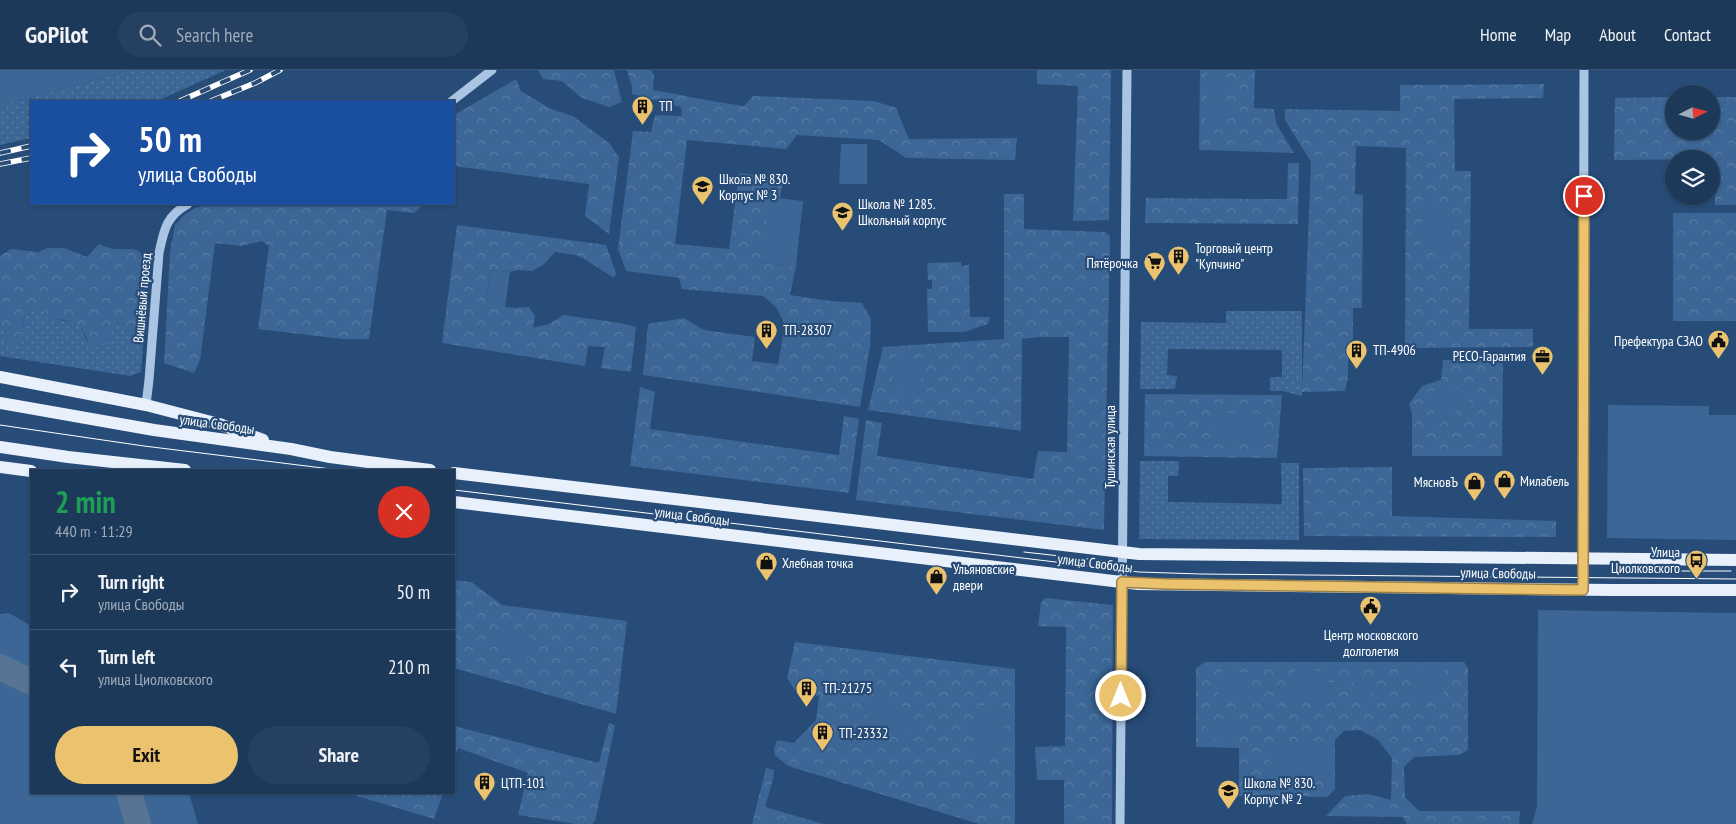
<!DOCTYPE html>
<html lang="en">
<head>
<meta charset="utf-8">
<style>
	:root { --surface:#1d395a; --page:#254060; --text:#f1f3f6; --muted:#a0acbb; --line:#3b5370; --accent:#ebc36f }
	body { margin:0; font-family:"PT Sans Narrow",sans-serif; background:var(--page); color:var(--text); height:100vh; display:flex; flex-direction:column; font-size:19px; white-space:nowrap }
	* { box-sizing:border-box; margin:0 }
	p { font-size:16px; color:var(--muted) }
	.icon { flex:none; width:28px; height:28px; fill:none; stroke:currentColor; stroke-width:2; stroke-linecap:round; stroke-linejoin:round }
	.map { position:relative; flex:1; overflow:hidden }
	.panel { position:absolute; left:30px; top:399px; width:425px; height:325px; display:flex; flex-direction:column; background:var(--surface); border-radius:0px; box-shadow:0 1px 4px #0004,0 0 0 1px var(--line) }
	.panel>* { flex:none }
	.banner { position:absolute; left:30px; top:30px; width:425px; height:105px; border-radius:0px; box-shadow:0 1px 4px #0004,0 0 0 1px var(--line); background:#1a4fa0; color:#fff; overflow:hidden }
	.needle { width:32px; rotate:84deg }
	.buttons { position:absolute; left:1665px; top:15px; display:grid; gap:10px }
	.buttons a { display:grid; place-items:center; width:55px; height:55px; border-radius:50%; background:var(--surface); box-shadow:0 1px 4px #0004,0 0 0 1px var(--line); font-size:25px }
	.pin { position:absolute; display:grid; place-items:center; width:42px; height:42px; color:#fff; margin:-21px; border:2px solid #fff; border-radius:50%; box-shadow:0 1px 5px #0007 }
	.me { position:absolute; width:55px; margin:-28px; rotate:0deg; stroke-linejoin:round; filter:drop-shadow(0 0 4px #0008) }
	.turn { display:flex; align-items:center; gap:18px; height:105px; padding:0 25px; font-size:22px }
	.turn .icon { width:65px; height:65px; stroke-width:2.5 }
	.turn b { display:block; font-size:35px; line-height:42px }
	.round { display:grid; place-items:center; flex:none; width:52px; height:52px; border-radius:26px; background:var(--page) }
	.summary { display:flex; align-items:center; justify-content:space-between; height:85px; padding:0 25px }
	h1 { font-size:30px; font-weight:700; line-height:38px; color:#1e9e55 }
	.action { display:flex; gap:10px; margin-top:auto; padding:10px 25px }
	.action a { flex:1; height:58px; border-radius:30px; background:var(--accent); color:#111; font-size:20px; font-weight:700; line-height:58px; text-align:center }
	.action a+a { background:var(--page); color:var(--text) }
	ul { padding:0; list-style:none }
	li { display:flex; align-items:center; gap:15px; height:75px; padding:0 25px; border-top:1px solid var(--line) }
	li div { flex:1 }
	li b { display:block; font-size:19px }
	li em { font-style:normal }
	header { display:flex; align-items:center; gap:30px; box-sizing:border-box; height:70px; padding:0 25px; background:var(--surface); border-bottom:1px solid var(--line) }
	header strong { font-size:24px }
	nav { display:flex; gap:28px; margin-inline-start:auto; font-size:18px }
	.search { width:350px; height:45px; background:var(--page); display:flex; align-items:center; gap:12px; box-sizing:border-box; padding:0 18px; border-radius:28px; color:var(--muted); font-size:19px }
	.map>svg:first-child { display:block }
</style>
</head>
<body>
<header>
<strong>GoPilot</strong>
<div class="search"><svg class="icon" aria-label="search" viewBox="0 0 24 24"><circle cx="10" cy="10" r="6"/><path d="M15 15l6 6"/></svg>Search here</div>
<nav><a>Home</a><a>Map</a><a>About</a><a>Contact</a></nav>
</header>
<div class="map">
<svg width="1736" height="754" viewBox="0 0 1736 754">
	<defs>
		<pattern id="grass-dots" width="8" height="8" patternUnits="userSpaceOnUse" patternTransform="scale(1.25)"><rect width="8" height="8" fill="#3b6695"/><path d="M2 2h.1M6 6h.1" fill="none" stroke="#587da5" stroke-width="1.8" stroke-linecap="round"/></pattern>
		<pattern id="forest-crowns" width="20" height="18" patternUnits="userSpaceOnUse" patternTransform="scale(1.25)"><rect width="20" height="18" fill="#3b6695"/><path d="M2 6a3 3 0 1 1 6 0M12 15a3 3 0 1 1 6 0" fill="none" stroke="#587da5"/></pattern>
	</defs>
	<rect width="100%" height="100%" fill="#274c78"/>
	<path fill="url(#grass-dots)" d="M132 0H226L157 31H31V68L0 75V33L13 32Z
		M144 187 150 189 141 302 130 306 0 286V251L8 270 22 272 24 247 36 237 44 240 48 248 72 252 80 256 87 271 119 252 128 267 146 194Z
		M1226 241H1302V326L1282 321H1270V307H1282V280L1168 279 1167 305 1177 306 1175 319H1140L1141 252 1226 253Z
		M1140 391H1179L1178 406H1168V432L1282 434 1281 393H1299V470L1139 469Z"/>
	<path fill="url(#forest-crowns)" d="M538 0H614L622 32 609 37 582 28 562 11 543 9Z
		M627 0H651L654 6 653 20C683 25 713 32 744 36L753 26 874 31 896 38 909 69 1017 68 1015 90 906 88 879 70 797 65 786 79 687 70 675 174 729 179 739 103 784 108 780 128 770 127 763 193 796 196 790 225 830 231 862 233 871 249 870 276 860 337 643 305 648 254 684 248 704 260 755 267 752 291 778 294 785 255 776 237 763 226 682 219 679 208 626 201 618 179 633 61 651 62 655 45 682 46 681 37 632 24V17Z
		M1037 0H1111L1109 150 1073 151 1078 16 1037 14Z
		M1200 0H1255L1254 38 1274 39 1276 53 1294 83 1199 80Z
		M516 9 521 21 551 39 573 46 609 73 619 87 609 164 585 146 589 114 454 96V45Z
		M1544 14 1543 28 1454 29 1455 101H1471L1469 259H1533V277L1405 278 1406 78 1356 76 1355 124 1363 125 1362 238H1353V273L1348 291V308L1345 321 1302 322 1311 92 1285 50V39L1400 41V15Z
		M1674 27V61H1711V27H1736V135H1715V90H1711V89L1614 90 1615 28Z
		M1288 93H1299L1298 154 1145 153 1146 128 1287 129Z
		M1004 124H1024V159L1105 162 1110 166 1104 460 856 430 866 350 882 353 877 386 1033 409 1038 381 1067 382 1069 267H1040L1022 269 1021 361 868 340 883 277 1004 269Z
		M207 134H424L414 143 387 140 369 269H343L258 259 269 176 262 171 242 176 215 173 200 290 194 303 164 293 170 182 175 155 184 145 195 138Z
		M1673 143H1736V251H1673Z
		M457 155 606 175 616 203 614 208 583 188 575 185 555 182 544 194 532 201 518 200 510 202 490 200 486 235 514 238 529 237 535 246 533 258 549 254 563 245 620 253 636 257 631 302 601 298 605 277 588 276 585 296 442 273Z
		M99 174C103 176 109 178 114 179 129 181 140 173 146 194L142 252 140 260 135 266 128 267 118 252 112 257 109 273C84 284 90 266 79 256 72 249 57 250 48 248L44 240 36 237 24 247 22 272 15 275 8 271 0 251V186L11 179 39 182 47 178H64L87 187Z
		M961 192V196L969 195 970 247H990L988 254 964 262H928L927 219H932V210H928L927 193Z
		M1503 289 1502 386H1412V344L1409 334 1422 316 1441 310 1443 290Z
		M640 317 655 322 650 359 839 385 844 346 859 349 849 423 630 396Z
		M1145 324 1282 325 1277 388 1144 386Z
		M1392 397V446L1556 451V467L1304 466 1303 398Z
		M454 510 471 512 502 535 627 551 616 644 454 598Z
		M1045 528 1113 535 1112 754H1064V710H1037L1035 677 1065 676 1066 557 1038 556 1041 533Z
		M795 572 1015 599V754H979L788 696 775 685 774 679 777 670 794 673 816 650 819 626 797 623 787 608Z
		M1205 592H1464L1468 598V680L1459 685 1414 687 1404 697 1405 727 1419 741H1520L1519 754H1407L1403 747 1326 746 1345 726 1368 724 1391 730 1392 688 1378 670 1360 660 1344 661 1335 670V719L1327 727 1239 726V678L1196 677V598Z
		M609 653 615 655 595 751 592 754H576L518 745 528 703 458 678 454 690V656L599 693Z
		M766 698 774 700 773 709 765 737 824 754H752Z
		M347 723H443L434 749Z"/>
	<path fill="#3b6695" d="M0 0H132L13 32 0 33Z
		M1207 0H1227L1226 60 1206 59Z
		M841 74H867V114H839Z
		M769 127 803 131 796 196 762 193Z
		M1422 131 1452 132 1451 177H1421Z
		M490 200 510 202 505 238 486 236Z
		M896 286 924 290 919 324 891 320Z
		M1434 319H1470V329L1441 354 1434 355Z
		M1608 335 1709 336V345H1736V470L1607 468Z
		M1215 343 1263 344V372L1215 371Z
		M1538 540 1736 543V754H1532L1537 737Z
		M9 543 31 556V722L189 723 198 754H0V544Z
		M500 563 533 567 530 591 497 587Z
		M1413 599H1444V632H1413Z
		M1295 600 1328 601V612H1337V631L1285 629 1286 606H1295Z
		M1218 602H1251L1252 633H1218Z
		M1353 608H1371V632H1353Z
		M870 630 914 638 910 662 866 655Z
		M978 635 1005 637 1002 687 976 686Z
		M1221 649H1238V670H1205L1206 653H1220Z
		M1269 677 1334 678V711H1269Z"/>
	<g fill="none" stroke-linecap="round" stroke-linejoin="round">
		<path stroke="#587494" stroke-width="26" d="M0 597 31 612
			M129 722 138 754"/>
		<path stroke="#a9c5e3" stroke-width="9" d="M452 31 492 0
			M146 335 149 310 159 183C164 160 166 146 188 134
			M1583 519 1584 0
			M1120 754 1127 0"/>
		<path stroke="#e8f0fc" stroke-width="12" d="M0 307 146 335 219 354 263 370
			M0 333 154 360 291 379 330 387 430 400
			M0 377 68 387 185 400
			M0 397 31 401
			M454 403 1139 484 1736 490
			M454 432 1138 514 1611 520H1736"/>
		<path stroke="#fff" stroke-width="1" d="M0 355 144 376 339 400
			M454 420 1139 502 1201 504 1736 509
			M1024 482 1114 492
			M1656 501H1731"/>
		<defs>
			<path id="rail" d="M180 31 250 0
				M211 31 255 13 280 0
				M0 83 31 76
				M0 94 31 88"/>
		</defs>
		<use href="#rail" stroke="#fff" stroke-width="5.5"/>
		<use href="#rail" stroke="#274c78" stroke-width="4" stroke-dasharray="11" stroke-linecap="butt"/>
	</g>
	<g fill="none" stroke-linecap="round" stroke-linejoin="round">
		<defs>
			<path id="route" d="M1121 626 1122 512 1167 514 1583 520 1584 126"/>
		</defs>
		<use href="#route" stroke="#997f48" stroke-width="12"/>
		<use href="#route" stroke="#ebc36f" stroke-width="9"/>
	</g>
	<defs>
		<symbol id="building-pin" viewBox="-11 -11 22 30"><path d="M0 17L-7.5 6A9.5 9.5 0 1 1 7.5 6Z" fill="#ebc36f" stroke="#274c78"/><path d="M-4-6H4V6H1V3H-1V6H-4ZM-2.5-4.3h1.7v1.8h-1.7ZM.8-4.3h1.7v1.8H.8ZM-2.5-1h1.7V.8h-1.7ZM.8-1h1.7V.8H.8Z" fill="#111"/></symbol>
		<symbol id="school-pin" viewBox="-11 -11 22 30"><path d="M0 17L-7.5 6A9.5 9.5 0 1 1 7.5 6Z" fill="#ebc36f" stroke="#274c78"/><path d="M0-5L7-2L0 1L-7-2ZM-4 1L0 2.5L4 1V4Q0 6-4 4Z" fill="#111"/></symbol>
		<symbol id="supermarket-pin" viewBox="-11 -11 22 30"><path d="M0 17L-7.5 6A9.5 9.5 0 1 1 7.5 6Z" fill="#ebc36f" stroke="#274c78"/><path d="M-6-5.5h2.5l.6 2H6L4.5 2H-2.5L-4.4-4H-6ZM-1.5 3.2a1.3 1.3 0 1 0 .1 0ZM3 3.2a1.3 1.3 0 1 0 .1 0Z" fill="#111"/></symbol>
		<symbol id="civic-pin" viewBox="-11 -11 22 30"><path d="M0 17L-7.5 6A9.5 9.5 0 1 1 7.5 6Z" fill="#ebc36f" stroke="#274c78"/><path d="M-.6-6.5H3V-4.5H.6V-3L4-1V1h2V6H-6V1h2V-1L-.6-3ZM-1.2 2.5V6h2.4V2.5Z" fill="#111"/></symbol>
		<symbol id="office-pin" viewBox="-11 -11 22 30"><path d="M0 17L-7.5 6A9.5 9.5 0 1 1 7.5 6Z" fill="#ebc36f" stroke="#274c78"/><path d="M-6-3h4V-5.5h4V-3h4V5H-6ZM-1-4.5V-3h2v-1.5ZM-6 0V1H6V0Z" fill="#111"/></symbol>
		<symbol id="shop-pin" viewBox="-11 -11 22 30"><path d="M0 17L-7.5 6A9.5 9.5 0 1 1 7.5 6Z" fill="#ebc36f" stroke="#274c78"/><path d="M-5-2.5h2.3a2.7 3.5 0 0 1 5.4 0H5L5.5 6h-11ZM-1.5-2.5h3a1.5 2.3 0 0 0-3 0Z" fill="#111"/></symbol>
		<symbol id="bus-pin" viewBox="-11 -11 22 30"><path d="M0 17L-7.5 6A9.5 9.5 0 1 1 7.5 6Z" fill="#ebc36f" stroke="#274c78"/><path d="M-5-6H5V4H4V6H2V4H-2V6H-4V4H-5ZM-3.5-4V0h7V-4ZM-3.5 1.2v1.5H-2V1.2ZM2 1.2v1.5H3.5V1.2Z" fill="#111"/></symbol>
	</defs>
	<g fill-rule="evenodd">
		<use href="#building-pin" x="630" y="24" width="25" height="34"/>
		<use href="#school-pin" x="690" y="104" width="25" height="34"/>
		<use href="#school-pin" x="830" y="130" width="25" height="34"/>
		<use href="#building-pin" x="1166" y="174" width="25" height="34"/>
		<use href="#supermarket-pin" x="1142" y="180" width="25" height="34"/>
		<use href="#building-pin" x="754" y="248" width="25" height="34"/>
		<use href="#civic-pin" x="1706" y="258" width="25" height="34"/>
		<use href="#building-pin" x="1344" y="268" width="25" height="34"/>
		<use href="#office-pin" x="1530" y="274" width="25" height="34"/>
		<use href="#shop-pin" x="1492" y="398" width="25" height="34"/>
		<use href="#shop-pin" x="1462" y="400" width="25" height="34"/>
		<use href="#bus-pin" x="1684" y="478" width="25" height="34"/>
		<use href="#shop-pin" x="754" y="480" width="25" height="34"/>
		<use href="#shop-pin" x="924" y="494" width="25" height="34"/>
		<use href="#civic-pin" x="1358" y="524" width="25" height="34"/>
		<use href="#building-pin" x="794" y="606" width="25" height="34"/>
		<use href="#building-pin" x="810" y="650" width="25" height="34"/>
		<use href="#building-pin" x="472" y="700" width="25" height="34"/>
		<use href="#school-pin" x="1216" y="708" width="25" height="34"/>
	</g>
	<g text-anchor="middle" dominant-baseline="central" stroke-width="4.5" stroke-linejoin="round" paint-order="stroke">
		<g font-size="14" fill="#fff" stroke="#274c78" text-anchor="start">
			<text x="659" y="36">ТП</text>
			<text x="719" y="109">Школа № 830.<tspan x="719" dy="16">Корпус № 3</tspan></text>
			<text x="858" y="134">Школа № 1285.<tspan x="858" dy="16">Школьный корпус</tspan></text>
			<text x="1195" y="178">Торговый центр<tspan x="1195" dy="16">"Купчино"</tspan></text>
			<text x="1138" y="193" text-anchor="end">Пятёрочка</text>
			<text x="783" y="260">ТП-28307</text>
			<text x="1703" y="271" text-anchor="end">Префектура СЗАО</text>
			<text x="1373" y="280">ТП-4906</text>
			<text x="1526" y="286" text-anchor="end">РЕСО-Гарантия</text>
			<text x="1520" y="411">Милабель</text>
			<text x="1458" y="412" text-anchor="end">МясновЪ</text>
			<text x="1680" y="482" text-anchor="end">Улица<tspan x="1680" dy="16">Циолковского</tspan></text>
			<text x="782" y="493">Хлебная точка</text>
			<text x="953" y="499">Ульяновские<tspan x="953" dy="16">двери</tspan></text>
			<text x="1371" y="565" text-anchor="middle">Центр московского<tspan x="1371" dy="16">долголетия</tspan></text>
			<text x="823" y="618">ТП-21275</text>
			<text x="839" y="663">ТП-23332</text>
			<text x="501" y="713">ЦТП-101</text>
			<text x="1244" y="713">Школа № 830.<tspan x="1244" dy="16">Корпус № 2</tspan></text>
		</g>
		<g font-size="14" fill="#fff" stroke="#274c78">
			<text transform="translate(142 228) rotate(-85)">Вишнёвый проезд</text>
			<text transform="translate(217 354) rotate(8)">улица Свободы</text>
			<text transform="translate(1110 377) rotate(-90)">Тушинская улица</text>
			<text transform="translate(692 446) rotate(7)">улица Свободы</text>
			<text transform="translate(1095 493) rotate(7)">улица Свободы</text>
			<text transform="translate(1498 503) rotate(1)">улица Свободы</text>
		</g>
	</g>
</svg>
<div class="buttons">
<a><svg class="needle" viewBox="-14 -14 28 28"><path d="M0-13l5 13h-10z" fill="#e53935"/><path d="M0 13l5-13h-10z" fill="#a0acbb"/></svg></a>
<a><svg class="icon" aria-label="layers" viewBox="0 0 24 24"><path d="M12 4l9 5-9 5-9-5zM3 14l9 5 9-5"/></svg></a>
</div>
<div class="pin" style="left:1584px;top:126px;background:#d93025"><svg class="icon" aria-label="arrive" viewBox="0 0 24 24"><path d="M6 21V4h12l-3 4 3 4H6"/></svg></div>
<svg class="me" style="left:1121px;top:626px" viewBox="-20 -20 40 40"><circle r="17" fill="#ebc36f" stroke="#fff" stroke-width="3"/><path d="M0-11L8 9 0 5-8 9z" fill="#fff"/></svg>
<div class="banner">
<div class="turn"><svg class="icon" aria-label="right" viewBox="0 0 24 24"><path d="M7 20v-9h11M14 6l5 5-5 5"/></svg><div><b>50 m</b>улица Свободы</div></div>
</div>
<section class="panel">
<div class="summary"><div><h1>2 min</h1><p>440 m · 11:29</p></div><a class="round" style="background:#d93025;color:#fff"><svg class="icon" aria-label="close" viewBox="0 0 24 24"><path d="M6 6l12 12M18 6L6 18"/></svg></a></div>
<ul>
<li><svg class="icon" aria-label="right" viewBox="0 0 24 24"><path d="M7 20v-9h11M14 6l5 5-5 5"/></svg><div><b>Turn right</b><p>улица Свободы</p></div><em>50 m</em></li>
<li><svg class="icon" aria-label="left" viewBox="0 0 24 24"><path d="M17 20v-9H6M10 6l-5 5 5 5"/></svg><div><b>Turn left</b><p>улица Циолковского</p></div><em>210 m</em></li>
</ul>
<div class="action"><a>Exit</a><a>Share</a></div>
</section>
</div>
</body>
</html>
